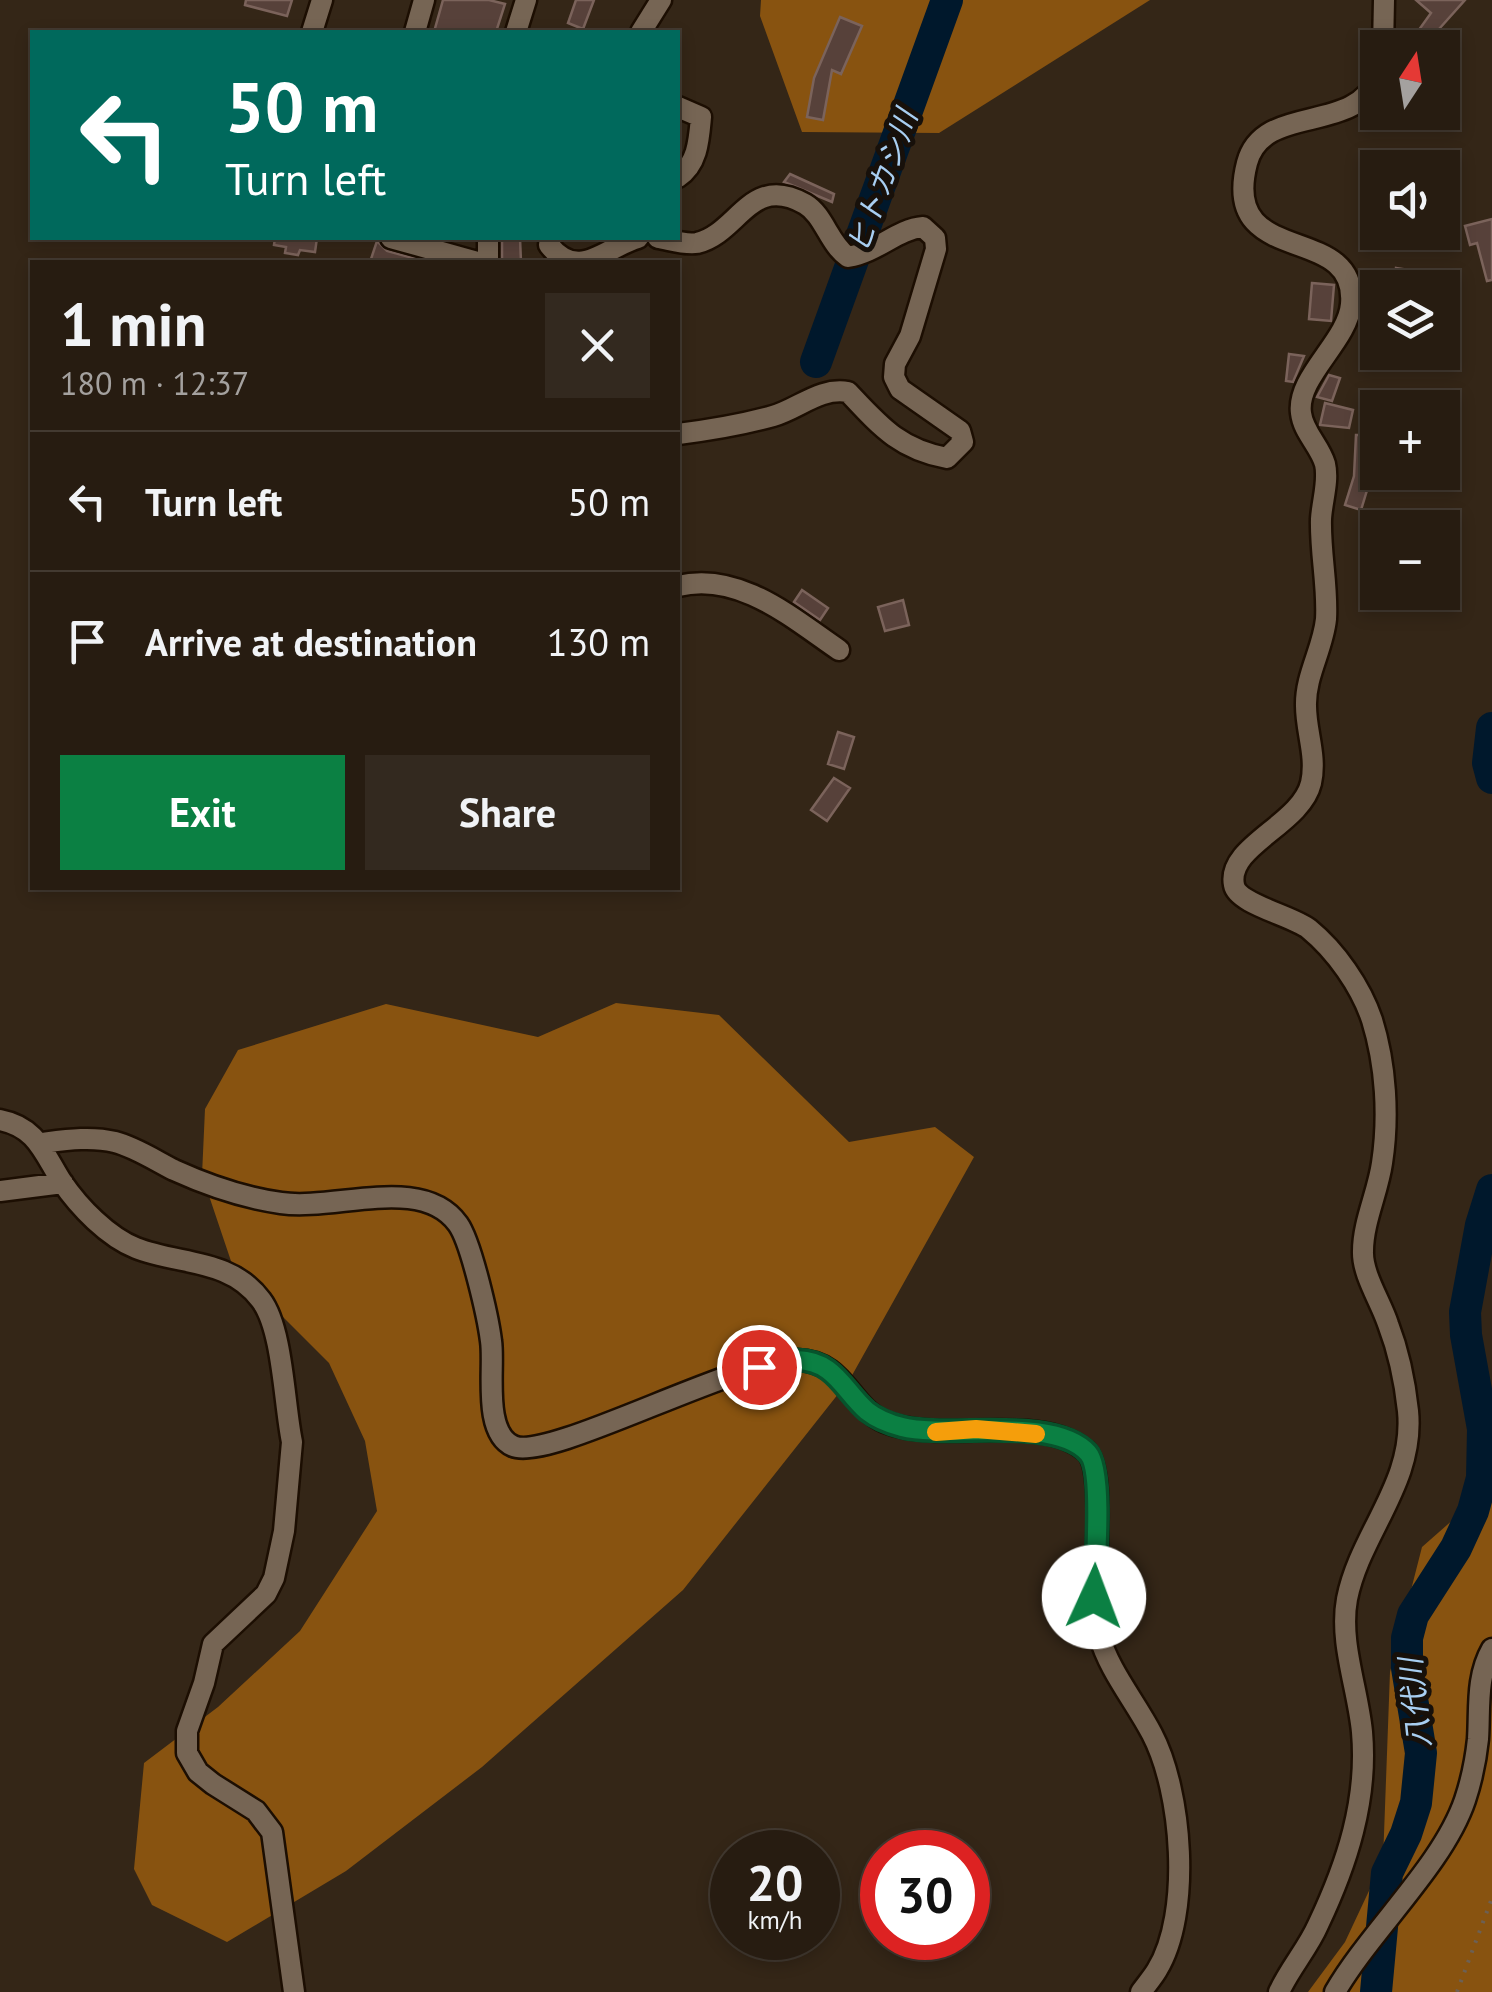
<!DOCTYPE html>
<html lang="en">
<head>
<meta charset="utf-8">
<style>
	:root { --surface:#271c11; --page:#33291f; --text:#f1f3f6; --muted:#a4a19f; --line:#433a31; --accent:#0b8043 }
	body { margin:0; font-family:"PT Sans","Noto Sans JP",sans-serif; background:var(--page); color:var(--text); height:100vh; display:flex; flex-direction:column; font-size:38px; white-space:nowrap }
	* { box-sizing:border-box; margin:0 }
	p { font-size:32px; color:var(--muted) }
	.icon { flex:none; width:55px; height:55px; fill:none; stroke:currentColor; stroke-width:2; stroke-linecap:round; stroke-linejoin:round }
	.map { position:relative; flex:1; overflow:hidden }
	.sheet { position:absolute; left:30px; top:260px; width:650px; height:630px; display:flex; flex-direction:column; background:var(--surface); border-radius:0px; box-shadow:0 5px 15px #0003,0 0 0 2px var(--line) }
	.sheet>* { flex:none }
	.top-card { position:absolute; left:30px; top:30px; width:650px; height:210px; border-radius:0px; box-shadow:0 5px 15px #0003,0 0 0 2px var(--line); background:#00695c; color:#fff; overflow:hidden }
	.needle { width:65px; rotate:12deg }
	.controls { position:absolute; left:1360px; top:30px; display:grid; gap:20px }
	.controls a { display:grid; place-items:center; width:100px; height:100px; border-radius:0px; background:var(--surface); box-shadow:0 5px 15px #0003,0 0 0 2px var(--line); font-size:50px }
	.speed { position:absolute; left:710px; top:1830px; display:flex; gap:20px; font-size:50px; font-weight:700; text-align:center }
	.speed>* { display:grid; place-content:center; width:130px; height:130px; border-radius:50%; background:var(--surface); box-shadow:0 5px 15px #0003,0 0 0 2px var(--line); line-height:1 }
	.speed small { font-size:25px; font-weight:400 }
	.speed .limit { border:15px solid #d22; background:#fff; color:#111 }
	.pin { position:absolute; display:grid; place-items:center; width:85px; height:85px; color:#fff; margin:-42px; border:5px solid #fff; border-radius:50%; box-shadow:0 2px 10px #0007 }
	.me { position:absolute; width:110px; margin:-55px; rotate:2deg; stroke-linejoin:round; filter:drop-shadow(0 0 8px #0008) }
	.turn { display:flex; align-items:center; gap:35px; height:210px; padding:0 30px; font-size:45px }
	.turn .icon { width:130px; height:130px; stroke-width:2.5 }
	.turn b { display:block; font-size:70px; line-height:85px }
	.round { display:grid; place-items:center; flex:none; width:105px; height:105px; border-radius:0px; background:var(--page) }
	.summary { display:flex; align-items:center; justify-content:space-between; height:170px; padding:0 30px }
	h1 { font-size:60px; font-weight:700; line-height:75px }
	.cta { display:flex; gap:20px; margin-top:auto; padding:20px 30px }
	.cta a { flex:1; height:115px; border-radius:0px; background:var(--accent); color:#fff; font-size:40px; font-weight:700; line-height:115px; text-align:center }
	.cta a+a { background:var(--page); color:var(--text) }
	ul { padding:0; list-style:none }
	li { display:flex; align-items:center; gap:30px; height:140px; padding:0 30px; border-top:2px solid var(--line) }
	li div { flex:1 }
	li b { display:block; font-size:38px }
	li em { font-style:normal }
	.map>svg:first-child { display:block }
</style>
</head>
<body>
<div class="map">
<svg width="1492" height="1992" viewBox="0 0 1492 1992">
	<rect width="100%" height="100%" fill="#342617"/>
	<path fill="#885310" d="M761 0H1150L939 133 802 132 760 16Z
		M616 1003 719 1015 849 1142 935 1127 974 1157 850 1379 683 1590 482 1767 346 1871 227 1942 152 1905 134 1869 144 1763 218 1707 300 1631 377 1511 365 1441 329 1363 233 1267 202 1175 205 1109 238 1050 386 1004 538 1037Z
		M1480 1496 1492 1498V1992H1308L1345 1942 1383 1861 1390 1672 1422 1547Z"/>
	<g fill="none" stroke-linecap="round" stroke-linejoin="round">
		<path stroke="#00182c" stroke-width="32" d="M816 362 947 0
			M1492 728 1488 763 1492 778
			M1376 1992 1387 1873 1406 1834 1416 1803 1421 1753 1407 1668V1638L1413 1615 1456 1548 1473 1511 1482 1478 1483 1429 1466 1335 1465 1312 1481 1225 1492 1190"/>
	</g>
	<path fill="#57413a" stroke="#7b635b" stroke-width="2.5" d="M246 0H292L287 16 245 5Z
		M443 0H489L505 4 496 32H434Z
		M576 0H594L583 29 568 23Z
		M1416 0H1465L1431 38 1443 48H1406L1431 13Z
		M840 17 862 26 841 74 832 70 823 120 807 117 814 78Z
		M790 174 834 194 832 202 784 182Z
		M1492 219V280L1487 281 1477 243 1470 245 1465 226Z
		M275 238H317L315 252 300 250 298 255 285 253 286 247 274 245Z
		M502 238H520L521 262H502Z
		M377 241 387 251 428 262H383L371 259Z
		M1396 268 1422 272 1419 288 1394 285Z
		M1312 283 1334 285 1331 321 1309 319Z
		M1289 354 1304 356 1293 382 1286 381Z
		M1329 375 1340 378 1332 401 1317 397Z
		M1325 403 1353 410 1349 428 1320 425Z
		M1356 435H1378V456H1370L1368 487 1361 510 1345 505 1354 476Z
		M802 590 828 608 820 620 794 602Z
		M903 600 909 625 885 631 878 607Z
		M838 732 854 737 844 769 828 764Z
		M834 778 850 788 827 821 811 810Z"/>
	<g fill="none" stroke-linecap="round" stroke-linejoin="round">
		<defs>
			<path id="street" d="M312 32 322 0
				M415 32 424 0
				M516 32 526 0
				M641 32 661 0
				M1383 48 1384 0
				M678 107 701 117C699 139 698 164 678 177
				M391 238 477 262
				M488 238V262
				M550 238 549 245C579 282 604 248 638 238
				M658 238C670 240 685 245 697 243 739 233 750 173 805 204 824 215 829 244 848 257 878 252 897 229 923 227L935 238 936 249 910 336 895 364 894 377 900 389 960 431 963 442 947 458C899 449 880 426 848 392 820 387 798 409 773 416 741 425 710 430 678 434
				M678 586C739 571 792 618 839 650
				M0 1120C37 1127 44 1154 62 1182 79 1207 108 1237 136 1248 179 1265 230 1258 261 1300 283 1329 284 1404 292 1442L284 1531 274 1578 266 1594 213 1644 204 1683 187 1731V1753L198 1772 213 1784 256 1811 272 1832 294 1992
				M41 1143C65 1140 91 1136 115 1142 135 1147 156 1161 174 1170 207 1185 245 1198 281 1203 336 1211 422 1174 458 1224 471 1242 488 1317 491 1341 495 1367 482 1432 513 1446 549 1462 735 1359 797 1360 846 1361 848 1406 885 1422 941 1445 1040 1411 1086 1451 1109 1472 1089 1596 1099 1635 1109 1671 1135 1701 1152 1734 1182 1791 1192 1913 1157 1970 1153 1977 1146 1985 1141 1992
				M0 1191 63 1183
				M1279 1992C1290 1968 1308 1948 1318 1925 1347 1864 1368 1800 1362 1732 1358 1689 1339 1642 1347 1599 1360 1533 1415 1483 1408 1411 1405 1383 1398 1350 1388 1324 1381 1302 1362 1274 1363 1251 1363 1222 1378 1192 1382 1163 1389 1117 1386 1065 1372 1020 1361 987 1336 951 1309 929 1293 916 1237 904 1234 885 1226 846 1301 825 1311 783 1317 756 1306 732 1306 706 1305 676 1323 649 1326 619 1328 587 1320 552 1321 519 1322 501 1329 481 1325 464 1320 446 1303 432 1301 413 1296 377 1348 341 1351 304 1358 220 1219 271 1247 163 1263 102 1355 136 1378 77
				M1335 1992C1371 1930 1443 1865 1465 1800 1471 1782 1476 1758 1478 1739 1480 1708 1476 1677 1492 1649"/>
		</defs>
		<use href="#street" stroke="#1c0e02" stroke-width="25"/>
		<path stroke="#6d6053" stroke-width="4" stroke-dasharray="2.5 8" stroke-linecap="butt" d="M1457 1992 1492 1898"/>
		<use href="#street" stroke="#766554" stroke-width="20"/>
	</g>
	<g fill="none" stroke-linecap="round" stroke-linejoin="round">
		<defs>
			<path id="route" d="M759 1367C771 1365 785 1360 797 1360 835 1361 843 1390 867 1411 877 1419 890 1424 902 1427 949 1439 1053 1415 1088 1453 1104 1471 1095 1570 1094 1597"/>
		</defs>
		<use href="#route" stroke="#07532c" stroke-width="25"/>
		<use href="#route" stroke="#0b8043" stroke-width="18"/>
		<path stroke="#f59e0b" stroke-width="18" d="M936 1432 976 1429 1036 1434"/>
	</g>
	<g text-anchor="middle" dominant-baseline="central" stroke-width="10" stroke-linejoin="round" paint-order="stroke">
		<g font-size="30" font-style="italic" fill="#a8cef1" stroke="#17100a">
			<text transform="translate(881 181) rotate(-70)">ヒトカシ川</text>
			<text transform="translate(1414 1703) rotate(-96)">八代川</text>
		</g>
	</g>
</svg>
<div class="controls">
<a><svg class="needle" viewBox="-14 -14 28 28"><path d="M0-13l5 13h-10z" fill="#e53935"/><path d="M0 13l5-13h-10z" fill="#a4a19f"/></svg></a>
<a><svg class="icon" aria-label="sound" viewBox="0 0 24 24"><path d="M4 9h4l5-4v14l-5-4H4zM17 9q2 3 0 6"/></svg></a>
<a><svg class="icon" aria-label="layers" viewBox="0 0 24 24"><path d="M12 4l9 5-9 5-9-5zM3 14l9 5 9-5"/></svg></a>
<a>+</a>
<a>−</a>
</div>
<div class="speed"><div>20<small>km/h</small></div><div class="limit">30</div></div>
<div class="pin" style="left:759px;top:1367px;background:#d93025"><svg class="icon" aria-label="arrive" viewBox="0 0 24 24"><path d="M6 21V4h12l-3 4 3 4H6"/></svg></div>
<svg class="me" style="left:1094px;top:1597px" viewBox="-20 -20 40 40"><circle r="19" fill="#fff"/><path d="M0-13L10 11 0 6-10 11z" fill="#0b8043"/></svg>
<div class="top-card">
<div class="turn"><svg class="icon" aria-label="left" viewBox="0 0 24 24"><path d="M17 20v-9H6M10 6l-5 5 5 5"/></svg><div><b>50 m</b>Turn left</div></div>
</div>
<section class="sheet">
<div class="summary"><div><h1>1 min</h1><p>180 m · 12:37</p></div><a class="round"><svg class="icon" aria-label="close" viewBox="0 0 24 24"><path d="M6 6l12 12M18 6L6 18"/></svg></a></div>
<ul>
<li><svg class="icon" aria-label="left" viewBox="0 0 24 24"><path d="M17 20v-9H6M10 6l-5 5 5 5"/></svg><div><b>Turn left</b></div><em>50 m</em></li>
<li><svg class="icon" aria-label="arrive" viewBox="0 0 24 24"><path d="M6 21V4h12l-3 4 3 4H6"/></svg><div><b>Arrive at destination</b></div><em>130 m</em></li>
</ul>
<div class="cta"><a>Exit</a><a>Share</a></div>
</section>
</div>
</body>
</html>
